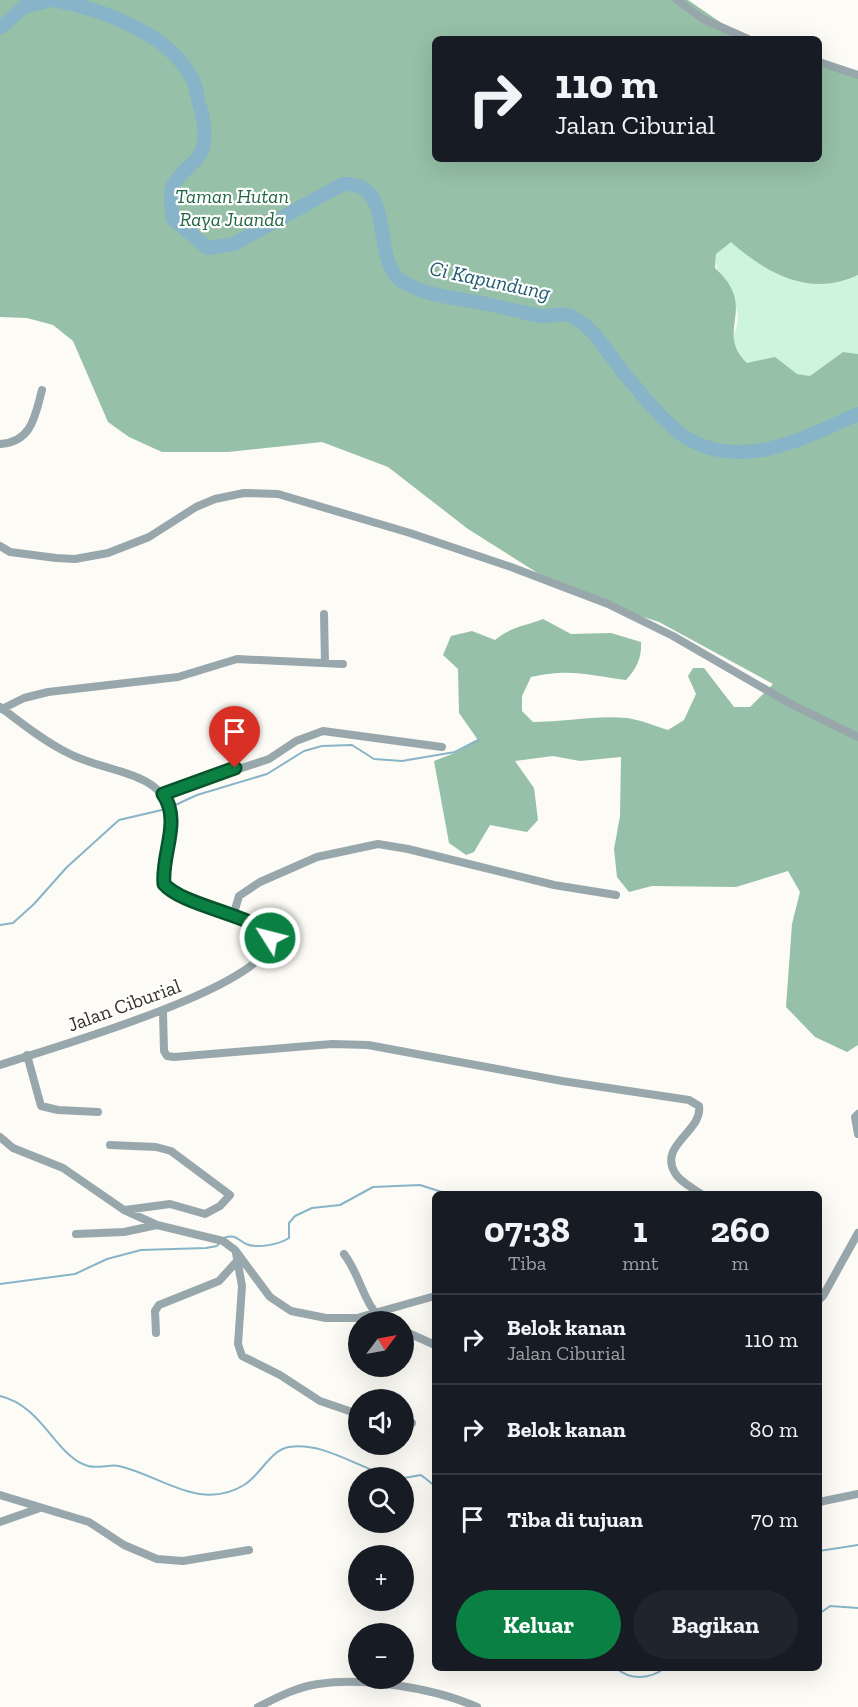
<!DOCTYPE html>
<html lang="id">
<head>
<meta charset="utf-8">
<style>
	:root { --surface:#171b24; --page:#20242c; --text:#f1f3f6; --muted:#9ea1a6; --line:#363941; --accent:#0b8043 }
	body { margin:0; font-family:"Zilla Slab",serif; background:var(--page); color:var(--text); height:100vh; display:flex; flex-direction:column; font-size:22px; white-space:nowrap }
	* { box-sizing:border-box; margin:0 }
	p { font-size:20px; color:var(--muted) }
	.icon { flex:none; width:33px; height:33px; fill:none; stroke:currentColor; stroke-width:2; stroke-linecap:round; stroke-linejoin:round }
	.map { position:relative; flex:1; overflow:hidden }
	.panel { position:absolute; left:432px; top:1191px; width:390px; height:480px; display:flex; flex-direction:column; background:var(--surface); border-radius:9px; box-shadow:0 6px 24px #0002 }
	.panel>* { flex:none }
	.banner { position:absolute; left:432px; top:36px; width:390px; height:126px; border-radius:9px; box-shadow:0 6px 24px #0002; background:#171b24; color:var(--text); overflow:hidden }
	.needle { width:39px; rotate:58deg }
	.fabs { position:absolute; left:348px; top:1311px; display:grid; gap:12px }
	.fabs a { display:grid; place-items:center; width:66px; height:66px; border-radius:50%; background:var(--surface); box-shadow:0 6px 24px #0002; font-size:30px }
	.pin { position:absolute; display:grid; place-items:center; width:51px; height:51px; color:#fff; margin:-62px -26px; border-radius:50% 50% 50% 0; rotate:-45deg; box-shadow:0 0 6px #0007 }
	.pin .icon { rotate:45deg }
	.me { position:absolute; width:66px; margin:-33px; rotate:306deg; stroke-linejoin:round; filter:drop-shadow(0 0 4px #0008) }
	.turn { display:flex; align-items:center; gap:21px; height:126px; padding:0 24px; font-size:27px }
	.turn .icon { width:78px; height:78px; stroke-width:2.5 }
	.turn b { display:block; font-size:42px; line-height:51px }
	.eta { display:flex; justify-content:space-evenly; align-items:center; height:102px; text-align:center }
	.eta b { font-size:36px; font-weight:700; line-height:42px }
	.cta { display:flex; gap:12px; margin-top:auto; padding:12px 24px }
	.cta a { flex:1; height:69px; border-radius:36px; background:var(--accent); color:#fff; font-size:24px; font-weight:700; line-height:69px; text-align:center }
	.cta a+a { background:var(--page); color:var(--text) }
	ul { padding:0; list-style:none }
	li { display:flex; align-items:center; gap:18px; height:90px; padding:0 24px; border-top:2px solid var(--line) }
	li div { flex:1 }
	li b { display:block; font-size:22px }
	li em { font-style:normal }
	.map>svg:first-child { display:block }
</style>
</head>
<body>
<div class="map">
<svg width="858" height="1707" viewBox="0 0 858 1707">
	<rect width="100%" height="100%" fill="#fdfbf5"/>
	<path fill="#cdf4dd" d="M731 241C766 273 810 298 858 275V354L843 352 810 376 797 374 775 358 747 363C719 336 742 335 737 311 733 289 714 282 716 254Z"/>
	<path fill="#96c0a7" d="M0 0H688L733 31 756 39H435V159H819V60L858 72V275C810 298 766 273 731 242L716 254 715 268C760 309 713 330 747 363L775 357 797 374 810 376 843 352 858 354V1045L847 1052 815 1037 786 1007 792 924 800 892 788 871 736 887 652 886 629 892 617 877 614 849 620 816 621 757 580 761 553 756 515 761 534 788 538 820 527 832 490 825 474 852 466 855 449 843 434 761 457 752 478 740 459 713 458 669 443 655 451 636 472 631 495 640C510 627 525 626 543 619L571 634 611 633 641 642C642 658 636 669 626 680 587 675 571 668 531 677L522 696V711L533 722C564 722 596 715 627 718 641 720 655 726 668 730L684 720 696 694 688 676 693 668H704L734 707H750L773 684 659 622 603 604 547 579 468 529 388 467 322 442 228 452H162L129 437 108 422 73 341 53 325 27 318 0 317Z"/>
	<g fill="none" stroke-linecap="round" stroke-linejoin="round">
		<path stroke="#87b4c8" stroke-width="2" d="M171 807 197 795 267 774 304 751 322 746 352 745 374 759 402 761 455 752 480 739
			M0 925 13 923 34 904 67 867 119 820 166 809
			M224 1238C235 1234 237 1239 246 1244 258 1249 280 1244 289 1238V1223L295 1216 312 1208 340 1205 373 1187 420 1185 448 1194
			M0 1284 75 1274 107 1259 141 1250 206 1248 217 1246 220 1242
			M0 1396C43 1406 56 1457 88 1466 98 1469 110 1464 119 1466 162 1476 200 1512 244 1485 260 1476 270 1450 289 1447 328 1441 364 1474 402 1478
			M404 1478 421 1475 435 1486
			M819 1551 858 1545
			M819 1614 830 1606 858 1608
			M616 1668C631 1681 650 1679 665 1668"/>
		<path stroke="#87b4c8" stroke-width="14" d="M54 0C101 9 171 34 193 80 196 87 197 96 199 103 203 116 206 129 204 143 202 162 179 170 172 187 169 195 172 210 173 219L208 248 234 244 343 184C398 181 369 261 403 282 426 296 457 298 482 303 501 307 521 312 540 316 550 317 563 312 571 316 598 331 605 350 623 372 642 394 667 429 694 442 749 469 808 436 858 414
			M0 28 24 7 51 0"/>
		<path stroke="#98a7ac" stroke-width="8" d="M677 0 703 19 748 39
			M819 62 858 75
			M0 444C32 442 35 416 42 390
			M0 546 10 552 56 558 75 559 108 553 149 537 196 507 215 499 244 493 278 494 410 533 511 567 608 604 673 636 789 703 858 737
			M324 614 325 663
			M0 707C22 723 43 741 68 753 92 766 123 769 145 781 158 788 167 797 170 812 175 835 161 859 164 884 183 906 261 917 269 934 289 982 34 1053 0 1065
			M2 709 24 698 48 692 178 677 237 659 343 664
			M163 794 269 759 296 741 323 731 442 747
			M233 916 239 896 260 882 317 857 378 844 408 849 554 885 616 895
			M163 1012 164 1051 167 1056 174 1057 332 1044 368 1045 562 1081 689 1100 699 1106C703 1131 658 1145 675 1173 680 1182 693 1188 701 1194
			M27 1055 41 1106 58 1110 98 1112
			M858 1114 855 1117 858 1134
			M0 1137 13 1148 63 1168 124 1210 157 1225 223 1241 235 1250 270 1297 291 1311 326 1318H357L435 1296
			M110 1145 156 1147 171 1151 230 1195 220 1206 205 1214 170 1204 125 1210
			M76 1234 124 1232 157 1225
			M236 1253 242 1286 238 1344 242 1356 280 1375 320 1401 358 1414
			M344 1254C361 1276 362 1302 384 1322
			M819 1291 823 1296 819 1300
			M823 1296 858 1233
			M404 1331 435 1345
			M156 1333 155 1311 159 1305 219 1281 238 1260
			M404 1422 412 1423
			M0 1495 89 1522 124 1545 157 1559 183 1561 249 1550
			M819 1502 858 1494
			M0 1522 40 1508
			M258 1707C278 1697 297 1687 318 1684 365 1677 434 1688 477 1707"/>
	</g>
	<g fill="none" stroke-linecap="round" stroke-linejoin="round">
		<defs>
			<path id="route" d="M235 768 163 794C182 821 161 854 164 884 183 907 264 917 270 938"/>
		</defs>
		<use href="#route" stroke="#07532c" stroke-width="15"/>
		<use href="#route" stroke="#0b8043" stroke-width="10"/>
	</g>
	<g text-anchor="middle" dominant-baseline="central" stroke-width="4.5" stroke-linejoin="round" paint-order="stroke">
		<g font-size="20" font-style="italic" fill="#236545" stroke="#fff">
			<text x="232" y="196">Taman Hutan<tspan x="232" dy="23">Raya Juanda</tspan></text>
		</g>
		<g font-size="20" fill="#363126" stroke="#fff">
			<text transform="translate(124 1005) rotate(-20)">Jalan Ciburial</text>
		</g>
		<g font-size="21" font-style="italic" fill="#205a6f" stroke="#fff">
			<text transform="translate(490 280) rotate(12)">Ci Kapundung</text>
		</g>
	</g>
</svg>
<div class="fabs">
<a><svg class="needle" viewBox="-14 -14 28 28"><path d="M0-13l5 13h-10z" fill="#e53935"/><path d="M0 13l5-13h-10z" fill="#9ea1a6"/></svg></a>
<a><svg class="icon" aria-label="sound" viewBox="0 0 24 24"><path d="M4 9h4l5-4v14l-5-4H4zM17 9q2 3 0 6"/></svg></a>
<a><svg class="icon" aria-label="search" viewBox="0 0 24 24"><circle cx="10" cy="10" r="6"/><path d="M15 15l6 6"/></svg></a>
<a>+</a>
<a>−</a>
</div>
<div class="pin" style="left:235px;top:768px;background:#d93025"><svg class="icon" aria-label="arrive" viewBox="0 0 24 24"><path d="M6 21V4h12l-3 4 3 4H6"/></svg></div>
<svg class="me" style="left:270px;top:938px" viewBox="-20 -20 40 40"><circle r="17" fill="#0b8043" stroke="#fff" stroke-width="3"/><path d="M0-11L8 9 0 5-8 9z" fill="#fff"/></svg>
<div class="banner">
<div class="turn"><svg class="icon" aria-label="right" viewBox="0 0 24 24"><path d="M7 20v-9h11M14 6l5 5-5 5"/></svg><div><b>110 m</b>Jalan Ciburial</div></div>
</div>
<section class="panel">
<div class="eta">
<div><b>07:38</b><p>Tiba</p></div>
<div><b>1</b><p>mnt</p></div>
<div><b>260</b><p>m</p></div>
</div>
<ul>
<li><svg class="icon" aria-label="right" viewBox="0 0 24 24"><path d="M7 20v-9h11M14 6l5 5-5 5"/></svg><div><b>Belok kanan</b><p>Jalan Ciburial</p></div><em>110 m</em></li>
<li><svg class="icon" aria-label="right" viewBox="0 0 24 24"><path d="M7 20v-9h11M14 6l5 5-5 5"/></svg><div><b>Belok kanan</b></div><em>80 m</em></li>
<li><svg class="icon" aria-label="arrive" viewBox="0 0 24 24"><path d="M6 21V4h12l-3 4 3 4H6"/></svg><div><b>Tiba di tujuan</b></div><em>70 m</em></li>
</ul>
<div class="cta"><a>Keluar</a><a>Bagikan</a></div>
</section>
</div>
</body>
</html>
